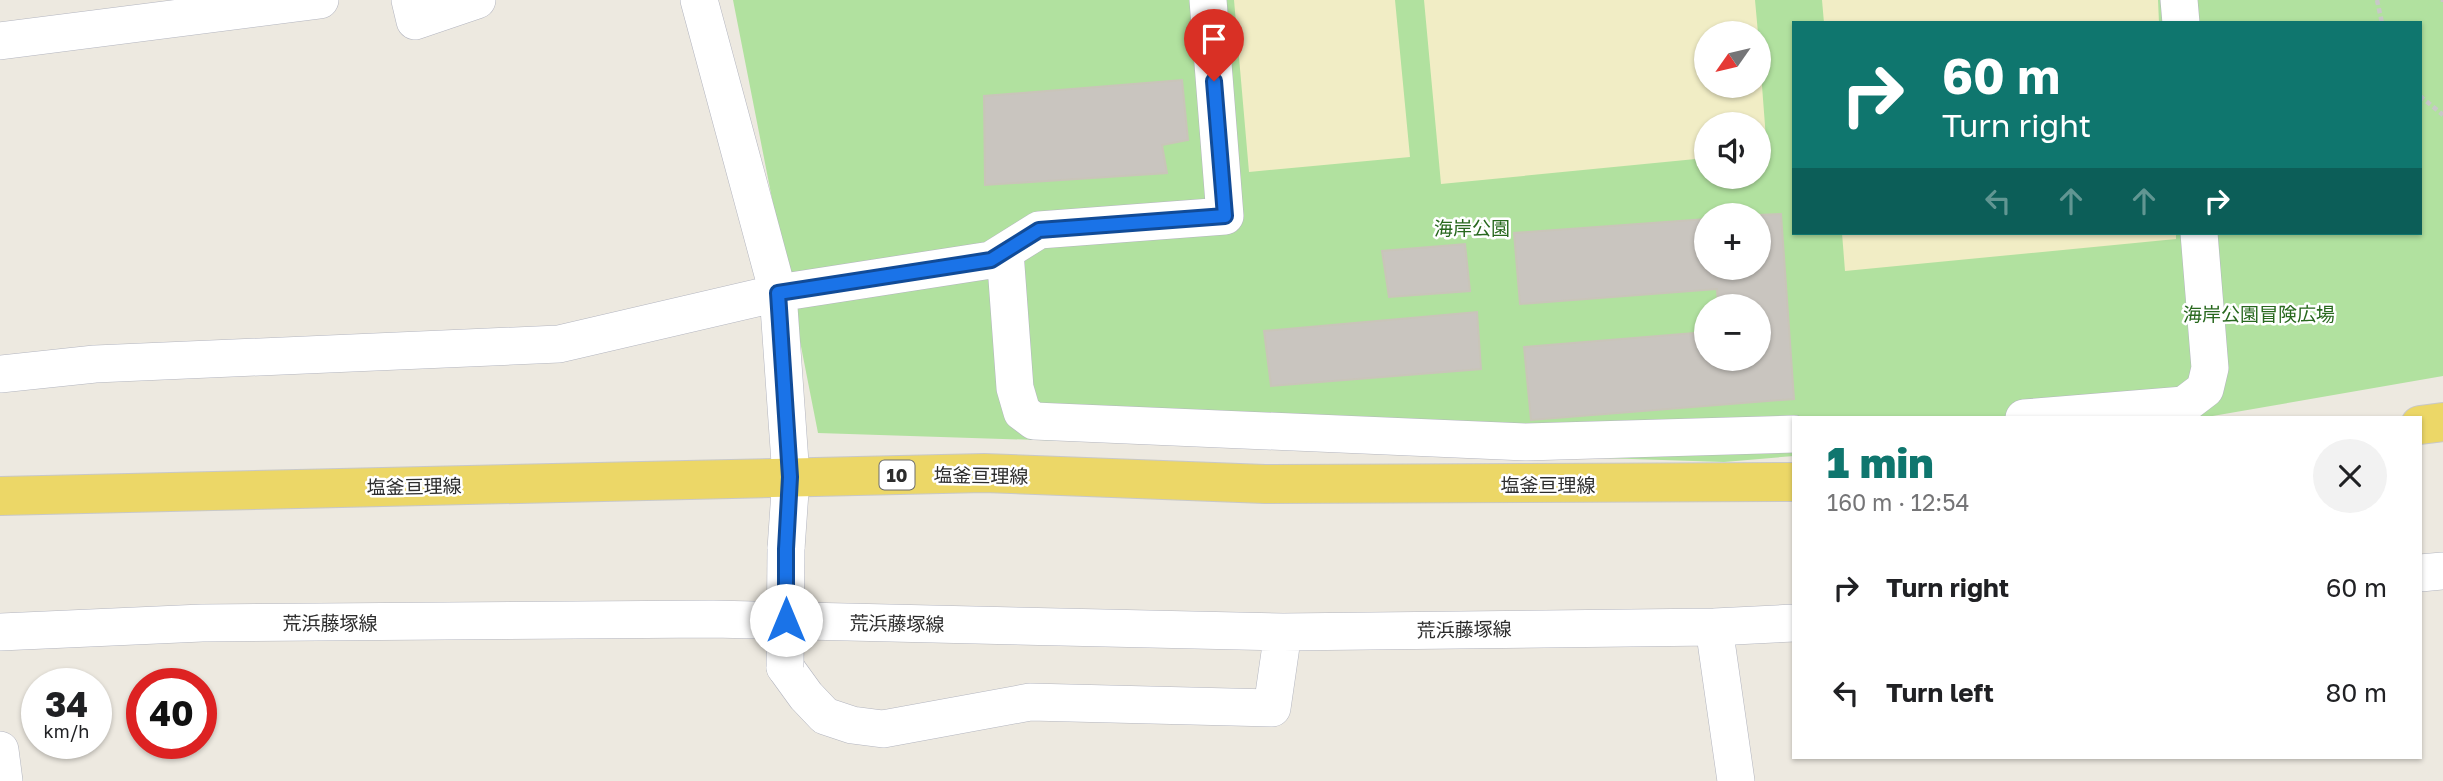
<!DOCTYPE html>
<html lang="en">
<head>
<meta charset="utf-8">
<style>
	:root { --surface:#fff; --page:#f2f2f2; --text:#202124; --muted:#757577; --accent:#0f766e }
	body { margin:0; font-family:"Golos Text","Noto Sans JP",sans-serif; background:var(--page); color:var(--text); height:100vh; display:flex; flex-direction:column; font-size:26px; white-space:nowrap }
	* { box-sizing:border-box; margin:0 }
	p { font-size:23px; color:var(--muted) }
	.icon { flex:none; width:38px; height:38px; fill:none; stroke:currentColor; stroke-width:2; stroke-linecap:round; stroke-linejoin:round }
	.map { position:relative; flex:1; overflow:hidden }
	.panel { position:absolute; left:1792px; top:416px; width:630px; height:343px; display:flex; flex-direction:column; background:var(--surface); border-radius:0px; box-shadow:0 2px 5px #0004 }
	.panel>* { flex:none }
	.hud { position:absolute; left:1792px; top:21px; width:630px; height:214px; border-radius:0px; box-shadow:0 2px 5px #0004; background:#0f766e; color:#fff; overflow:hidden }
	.needle { width:46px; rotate:236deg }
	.fabs { position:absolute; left:1694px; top:21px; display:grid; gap:14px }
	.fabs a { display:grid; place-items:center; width:77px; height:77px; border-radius:50%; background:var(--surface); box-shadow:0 2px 5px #0004; font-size:35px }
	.speed { position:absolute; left:21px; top:668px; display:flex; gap:14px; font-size:35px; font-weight:700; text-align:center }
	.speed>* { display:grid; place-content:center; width:91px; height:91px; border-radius:50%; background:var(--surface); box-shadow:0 2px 5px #0004; line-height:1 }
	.speed small { font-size:18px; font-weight:400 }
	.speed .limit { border:10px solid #d22; background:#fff; color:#111 }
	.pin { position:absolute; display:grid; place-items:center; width:60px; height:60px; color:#fff; margin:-72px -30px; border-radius:50% 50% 50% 0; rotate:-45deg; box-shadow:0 0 7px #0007 }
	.pin .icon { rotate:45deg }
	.me { position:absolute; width:77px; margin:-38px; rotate:0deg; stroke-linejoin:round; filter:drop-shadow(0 0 5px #0008) }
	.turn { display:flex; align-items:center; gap:24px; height:147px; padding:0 35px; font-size:32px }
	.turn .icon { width:91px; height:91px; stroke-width:2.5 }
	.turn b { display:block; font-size:49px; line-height:60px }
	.lanes { display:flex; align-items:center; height:66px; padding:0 35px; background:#0003; justify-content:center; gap:35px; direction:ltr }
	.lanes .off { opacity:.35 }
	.round { display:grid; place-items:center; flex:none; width:74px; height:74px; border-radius:37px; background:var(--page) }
	.overview { display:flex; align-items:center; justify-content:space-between; height:119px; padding:0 35px }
	h1 { font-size:42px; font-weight:800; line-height:52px; color:var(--accent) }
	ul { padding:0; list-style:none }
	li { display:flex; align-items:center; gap:21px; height:105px; padding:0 35px }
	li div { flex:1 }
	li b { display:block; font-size:26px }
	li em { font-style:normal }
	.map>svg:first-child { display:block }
</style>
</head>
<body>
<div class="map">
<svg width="2443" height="781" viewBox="0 0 2443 781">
	<rect width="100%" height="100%" fill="#ede9e0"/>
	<path fill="#b1e19f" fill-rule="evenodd" d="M733 0H2443V376L2201 418H1794V456L1724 462 818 433ZM1794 23H2420V233H1794ZM1706 33H1759V86H1706ZM1706 124H1759V177H1706ZM1706 215H1759V268H1706ZM1706 306H1759V359H1706Z"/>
	<path fill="#f1edc5" d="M1234 0H1395L1410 157 1249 172Z
		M1424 0H1755L1758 33H1706V86H1759V46L1767 152 1759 153V124H1706V158L1441 184Z
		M1822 0H2158L2159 23H1824Z
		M1842 233H2176V239L1845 271Z"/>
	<path fill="#c9c5bf" stroke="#c9c5b9" stroke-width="2" d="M1182 80 1188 140 1162 145 1167 173 985 185 984 96Z
		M1781 214 1794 399 1531 420 1524 347 1706 332V359H1759V306H1718L1717 289 1520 304 1514 233 1706 219V268H1759V215Z
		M1465 244 1470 291 1389 297 1382 251Z
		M1477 312 1481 369 1271 386 1264 331Z"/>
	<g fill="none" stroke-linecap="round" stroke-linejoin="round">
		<defs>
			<path id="minor" d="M410 0 415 21 477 0
				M699 0 778 293 791 477 786 549
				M2179 0 2181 23
				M0 41 320 0
				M1005 252 1015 388 1022 412 1034 421 1526 442 1794 434
				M0 374 95 364 559 344 778 293 991 260 1039 230 1225 216 1208 0
				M2024 418 2184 405 2205 389 2210 368 2199 233
				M2420 573 2443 571
				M1714 627 1736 781
				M0 632 202 623 713 619 1283 632 1714 627 1794 623
				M785 667 806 696 825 716 852 725 883 729 1030 702 1272 708 1283 632
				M0 750 4 781"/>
			<path id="major" d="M2420 425 2443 422
				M0 496 984 473 1265 484 1794 482"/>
		</defs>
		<use href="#minor" stroke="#b3b5bf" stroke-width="38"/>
		<use href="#major" stroke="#c8c8c8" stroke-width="40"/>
		<path stroke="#c8c8c8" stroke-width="4.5" stroke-dasharray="5 3.5" stroke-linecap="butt" d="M2377 0 2382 23
			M2443 0V2
			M2420 96 2443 115"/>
		<use href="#minor" stroke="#fff" stroke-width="37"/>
		<use href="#major" stroke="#ecd767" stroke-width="38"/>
		<defs>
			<path id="minor-bridge" d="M785 667 786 549"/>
		</defs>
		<use href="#minor-bridge" stroke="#b3b5bf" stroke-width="38" stroke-linecap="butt"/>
		<use href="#minor-bridge" stroke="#fff" stroke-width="37"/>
	</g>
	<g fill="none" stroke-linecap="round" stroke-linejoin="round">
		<defs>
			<path id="route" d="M786 620V549L790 477 778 293 991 260 1039 230 1225 216 1214 81"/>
		</defs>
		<use href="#route" stroke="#114b97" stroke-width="18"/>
		<use href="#route" stroke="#1a73e8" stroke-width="12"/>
	</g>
	<g text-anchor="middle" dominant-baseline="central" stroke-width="5" stroke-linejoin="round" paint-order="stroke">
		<rect fill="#fff" stroke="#6c6c6c" stroke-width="2" x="879.5" y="460.5" width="35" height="29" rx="5"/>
		<g font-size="18" font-weight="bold" fill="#2d2d2d">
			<text x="897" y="475">10</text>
		</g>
		<g font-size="19" fill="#28681e" stroke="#fff">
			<text x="1472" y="227">海岸公園</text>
			<text x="2259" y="313">海岸公園冒険広場</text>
		</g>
		<g font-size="19" fill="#2d2d2d" stroke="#fff">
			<text transform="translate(981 475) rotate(1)">塩釜亘理線</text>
			<text x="1548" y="484">塩釜亘理線</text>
			<text transform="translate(414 486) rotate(-1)">塩釜亘理線</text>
			<text x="330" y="622">荒浜藤塚線</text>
			<text transform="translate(897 623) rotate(1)">荒浜藤塚線</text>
			<text transform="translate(1464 629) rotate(-1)">荒浜藤塚線</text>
		</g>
	</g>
</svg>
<div class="fabs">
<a><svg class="needle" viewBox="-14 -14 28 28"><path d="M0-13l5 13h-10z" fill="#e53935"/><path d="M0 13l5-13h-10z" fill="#757577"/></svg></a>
<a><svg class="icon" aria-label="sound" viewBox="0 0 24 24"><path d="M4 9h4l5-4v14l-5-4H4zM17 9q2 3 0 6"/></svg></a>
<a>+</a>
<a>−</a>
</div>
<div class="speed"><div>34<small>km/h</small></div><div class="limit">40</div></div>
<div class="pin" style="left:1214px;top:81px;background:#d93025"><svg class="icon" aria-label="arrive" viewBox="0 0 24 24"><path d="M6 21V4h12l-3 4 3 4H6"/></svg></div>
<svg class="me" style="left:786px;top:620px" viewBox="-20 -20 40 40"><circle r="19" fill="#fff"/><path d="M0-13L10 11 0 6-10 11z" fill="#1a73e8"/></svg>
<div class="hud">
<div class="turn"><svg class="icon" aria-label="right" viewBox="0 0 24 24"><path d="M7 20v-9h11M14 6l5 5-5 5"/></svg><div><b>60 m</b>Turn right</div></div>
<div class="lanes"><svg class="icon off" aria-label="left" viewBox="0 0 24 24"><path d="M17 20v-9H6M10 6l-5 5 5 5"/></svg><svg class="icon off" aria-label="ahead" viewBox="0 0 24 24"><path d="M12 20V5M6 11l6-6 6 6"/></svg><svg class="icon off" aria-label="ahead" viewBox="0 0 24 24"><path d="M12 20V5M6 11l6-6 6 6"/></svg><svg class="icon" aria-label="right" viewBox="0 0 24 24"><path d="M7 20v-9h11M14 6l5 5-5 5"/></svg></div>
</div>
<section class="panel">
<div class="overview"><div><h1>1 min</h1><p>160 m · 12:54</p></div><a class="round"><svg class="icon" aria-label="close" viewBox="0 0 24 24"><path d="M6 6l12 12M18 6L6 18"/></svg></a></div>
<ul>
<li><svg class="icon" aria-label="right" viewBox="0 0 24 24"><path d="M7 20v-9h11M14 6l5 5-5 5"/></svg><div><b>Turn right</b></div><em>60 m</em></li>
<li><svg class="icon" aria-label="left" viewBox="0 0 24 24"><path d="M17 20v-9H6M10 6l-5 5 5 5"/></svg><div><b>Turn left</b></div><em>80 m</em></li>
</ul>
</section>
</div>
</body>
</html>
